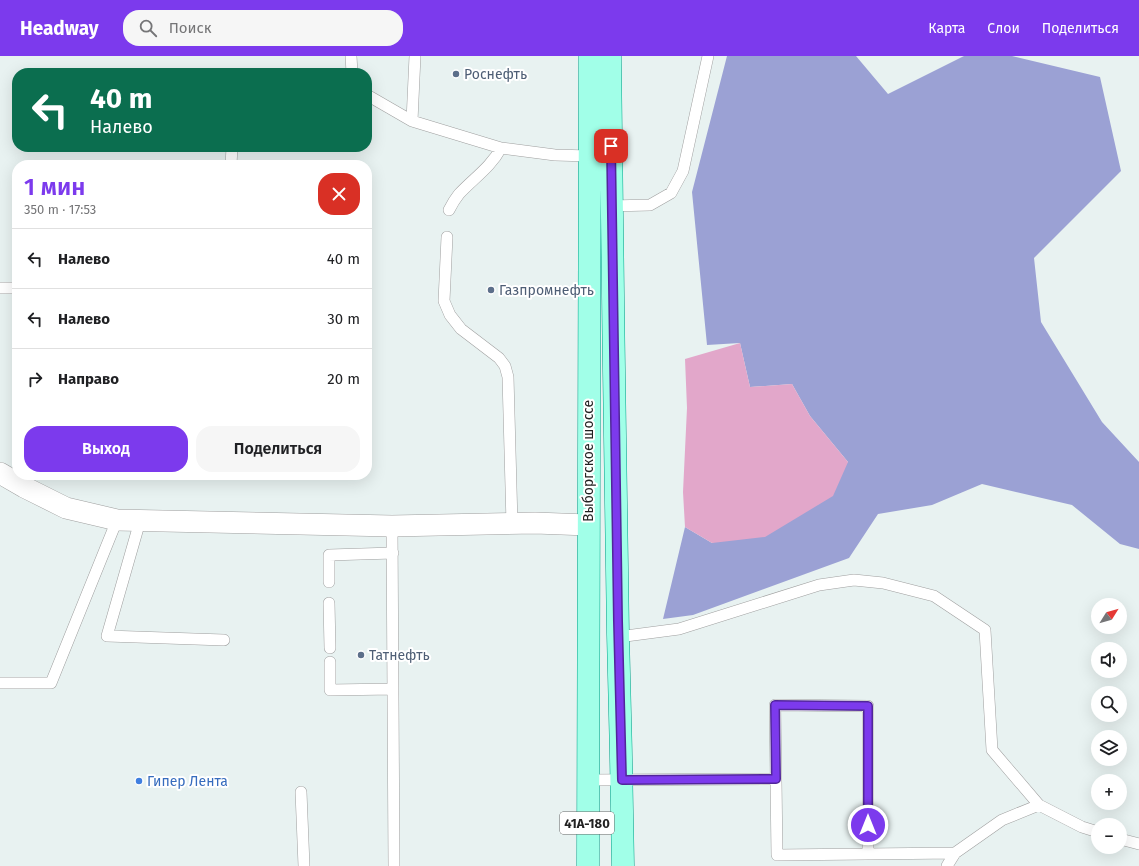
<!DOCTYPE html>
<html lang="ru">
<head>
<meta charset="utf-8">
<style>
	:root { --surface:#fff; --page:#f6f6f6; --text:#202124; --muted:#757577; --line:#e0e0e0; --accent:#7c3aed }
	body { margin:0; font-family:"Fira Sans",sans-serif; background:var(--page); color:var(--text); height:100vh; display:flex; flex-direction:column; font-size:15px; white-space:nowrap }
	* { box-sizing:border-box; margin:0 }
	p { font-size:13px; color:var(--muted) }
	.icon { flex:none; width:22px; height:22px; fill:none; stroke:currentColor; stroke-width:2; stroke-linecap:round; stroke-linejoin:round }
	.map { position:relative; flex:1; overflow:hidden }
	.sheet { position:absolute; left:12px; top:104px; width:360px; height:320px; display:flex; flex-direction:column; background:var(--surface); border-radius:16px; box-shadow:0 4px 16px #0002 }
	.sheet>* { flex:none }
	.top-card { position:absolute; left:12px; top:12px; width:360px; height:84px; border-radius:16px; box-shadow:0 4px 16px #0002; background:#0b6e4f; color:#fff; overflow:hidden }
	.needle { width:26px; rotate:53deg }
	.controls { position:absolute; left:1091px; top:542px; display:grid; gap:8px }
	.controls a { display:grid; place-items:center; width:36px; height:36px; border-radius:50%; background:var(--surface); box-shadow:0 4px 16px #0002; font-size:20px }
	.pin { position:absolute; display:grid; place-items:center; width:34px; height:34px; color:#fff; margin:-17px; border-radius:8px; box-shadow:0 2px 6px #0006 }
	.me { position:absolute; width:44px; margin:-22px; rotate:0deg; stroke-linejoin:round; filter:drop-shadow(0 0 3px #0008) }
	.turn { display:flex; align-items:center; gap:14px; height:84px; padding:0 12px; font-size:18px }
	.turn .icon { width:52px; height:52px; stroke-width:2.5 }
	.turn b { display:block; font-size:28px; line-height:34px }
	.round { display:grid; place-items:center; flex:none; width:42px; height:42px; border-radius:16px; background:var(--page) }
	.overview { display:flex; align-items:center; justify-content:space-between; height:68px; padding:0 12px }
	h1 { font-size:24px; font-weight:600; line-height:30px; color:var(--accent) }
	.cta { display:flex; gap:8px; margin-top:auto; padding:8px 12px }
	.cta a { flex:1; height:46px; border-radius:16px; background:var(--accent); color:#fff; font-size:16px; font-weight:600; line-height:46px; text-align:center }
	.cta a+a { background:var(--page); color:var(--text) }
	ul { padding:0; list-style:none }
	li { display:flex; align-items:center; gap:12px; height:60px; padding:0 12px; border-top:1px solid var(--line) }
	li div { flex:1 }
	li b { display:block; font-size:15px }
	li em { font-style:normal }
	header { display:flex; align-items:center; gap:24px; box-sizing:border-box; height:56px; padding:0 20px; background:var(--accent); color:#fff }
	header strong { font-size:19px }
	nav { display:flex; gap:22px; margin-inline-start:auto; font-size:14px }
	.search { width:280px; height:36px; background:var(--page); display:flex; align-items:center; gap:10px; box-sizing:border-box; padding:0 14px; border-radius:16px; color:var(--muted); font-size:15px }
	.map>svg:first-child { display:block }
</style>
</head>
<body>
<header>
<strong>Headway</strong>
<div class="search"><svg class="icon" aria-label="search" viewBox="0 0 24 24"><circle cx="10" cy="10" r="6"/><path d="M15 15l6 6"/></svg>Поиск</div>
<nav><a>Карта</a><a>Слои</a><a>Поделиться</a></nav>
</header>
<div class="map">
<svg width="1139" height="810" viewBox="0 0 1139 810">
	<rect width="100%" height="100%" fill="#e8f2f1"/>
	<path fill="#9ba1d4" d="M727 0H856L888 38 964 0H1012L1100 21 1121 115 1034 202 1041 266 1102 366 1139 406V493L1120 488 1072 449 982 428 932 449 878 458 849 502 693 559 663 563 685 471 712 487 848 406 810 360 792 328 750 331 740 287 707 289 692 136Z"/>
	<path fill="#e2a7ca" d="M740 287 750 331 792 328 810 360 848 406 833 440 765 481 712 487 685 471 683 436 687 352 685 303Z"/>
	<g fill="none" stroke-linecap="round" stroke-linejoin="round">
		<defs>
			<path id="service" d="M351 0 352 17
				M367 39 412 65 501 92 555 99 589 100
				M412 65 415 0
				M231 109 232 91
				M611 150 650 149 671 137 683 115 708 0
				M449 154C452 148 455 143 459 138 474 122 491 111 501 92
				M447 181 444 245 450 259 461 273 499 302 505 310 508 321 512 468
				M0 232H17
				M140 465 107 580 224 584
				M392 470 394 810
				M329 526V499L393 497
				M329 547 330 592
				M618 581 679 573 819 529 854 524 883 527 934 540 985 574 992 694 1039 749 1082 771 1098 776
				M330 606V634L393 633
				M0 627H51L117 464
				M587 724 776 723
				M301 736 304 810
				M1120 783 1139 788
				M868 798V650L775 649 777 799 955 797 1002 764 1039 749
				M947 810 955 797"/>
			<path id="minor" d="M0 417 24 431 66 452 117 464 392 470 535 467 588 469"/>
			<path id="primary" d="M610 0C612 193 615 385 618 578 620 655 622 733 623 810
				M588 810 590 0"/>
		</defs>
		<use href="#service" stroke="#9f9f9f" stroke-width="12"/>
		<use href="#minor" stroke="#9f9f9f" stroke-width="22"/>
		<use href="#primary" stroke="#00a088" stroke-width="23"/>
		<use href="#service" stroke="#fff" stroke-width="11"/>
		<use href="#minor" stroke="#fff" stroke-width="21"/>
		<use href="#primary" stroke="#a1ffe8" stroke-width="22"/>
	</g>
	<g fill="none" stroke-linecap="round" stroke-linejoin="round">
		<defs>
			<path id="route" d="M611 90 618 565 622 724 776 723 775 649 868 650V769"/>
		</defs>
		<use href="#route" stroke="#51269a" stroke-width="10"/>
		<use href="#route" stroke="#7c3aed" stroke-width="7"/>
	</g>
	<g fill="#5c6f8a" stroke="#fff" stroke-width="1.5">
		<circle cx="456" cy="18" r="4"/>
		<circle cx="491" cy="234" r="4"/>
		<circle cx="361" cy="599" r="4"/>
	</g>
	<circle fill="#3f7fe0" stroke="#fff" stroke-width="1.5" cx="139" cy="725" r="4"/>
	<g text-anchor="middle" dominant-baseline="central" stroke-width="4" stroke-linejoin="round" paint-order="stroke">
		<rect fill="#fff" stroke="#646464" stroke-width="1" x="560" y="756" width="54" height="22" rx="3"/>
		<g font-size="13" font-weight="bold" fill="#222">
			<text x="587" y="767">41А-180</text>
		</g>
		<g font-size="14" fill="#4e5e75" stroke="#fff" text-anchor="start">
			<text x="464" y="18">Роснефть</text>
			<text x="499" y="234">Газпромнефть</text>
			<text x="369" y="599">Татнефть</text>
		</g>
		<g font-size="14" fill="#222" stroke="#fff">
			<text transform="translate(588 405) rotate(-90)">Выборгское шоссе</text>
		</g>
		<g font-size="14" fill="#366cbe" stroke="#fff" text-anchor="start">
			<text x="147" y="725">Гипер Лента</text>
		</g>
	</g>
</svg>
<div class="controls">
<a><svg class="needle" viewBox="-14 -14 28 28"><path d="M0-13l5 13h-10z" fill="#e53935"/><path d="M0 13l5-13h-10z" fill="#757577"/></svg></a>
<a><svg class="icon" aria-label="sound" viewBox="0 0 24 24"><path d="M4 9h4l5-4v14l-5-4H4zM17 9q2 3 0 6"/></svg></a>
<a><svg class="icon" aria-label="search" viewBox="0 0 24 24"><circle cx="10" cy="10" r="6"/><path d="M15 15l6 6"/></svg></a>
<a><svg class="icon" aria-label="layers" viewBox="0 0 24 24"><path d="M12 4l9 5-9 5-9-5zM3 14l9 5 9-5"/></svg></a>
<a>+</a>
<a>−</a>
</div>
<div class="pin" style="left:611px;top:90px;background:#d93025"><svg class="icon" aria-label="arrive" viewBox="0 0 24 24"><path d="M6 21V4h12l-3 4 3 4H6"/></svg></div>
<svg class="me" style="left:868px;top:769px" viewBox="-20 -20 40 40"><circle r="17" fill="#7c3aed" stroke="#fff" stroke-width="3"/><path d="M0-11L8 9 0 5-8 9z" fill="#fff"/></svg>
<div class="top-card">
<div class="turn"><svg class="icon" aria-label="left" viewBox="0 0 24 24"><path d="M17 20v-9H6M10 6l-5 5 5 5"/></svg><div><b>40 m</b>Налево</div></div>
</div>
<section class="sheet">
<div class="overview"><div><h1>1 мин</h1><p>350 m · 17:53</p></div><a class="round" style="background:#d93025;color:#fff"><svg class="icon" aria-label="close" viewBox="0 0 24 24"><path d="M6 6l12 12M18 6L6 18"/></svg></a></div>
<ul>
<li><svg class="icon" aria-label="left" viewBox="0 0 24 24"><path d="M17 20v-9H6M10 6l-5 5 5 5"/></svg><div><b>Налево</b></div><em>40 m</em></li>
<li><svg class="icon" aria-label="left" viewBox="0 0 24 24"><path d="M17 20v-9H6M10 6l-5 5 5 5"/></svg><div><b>Налево</b></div><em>30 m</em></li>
<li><svg class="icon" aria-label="right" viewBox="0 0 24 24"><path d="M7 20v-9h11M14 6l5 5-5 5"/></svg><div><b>Направо</b></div><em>20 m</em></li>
</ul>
<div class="cta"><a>Выход</a><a>Поделиться</a></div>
</section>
</div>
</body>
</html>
